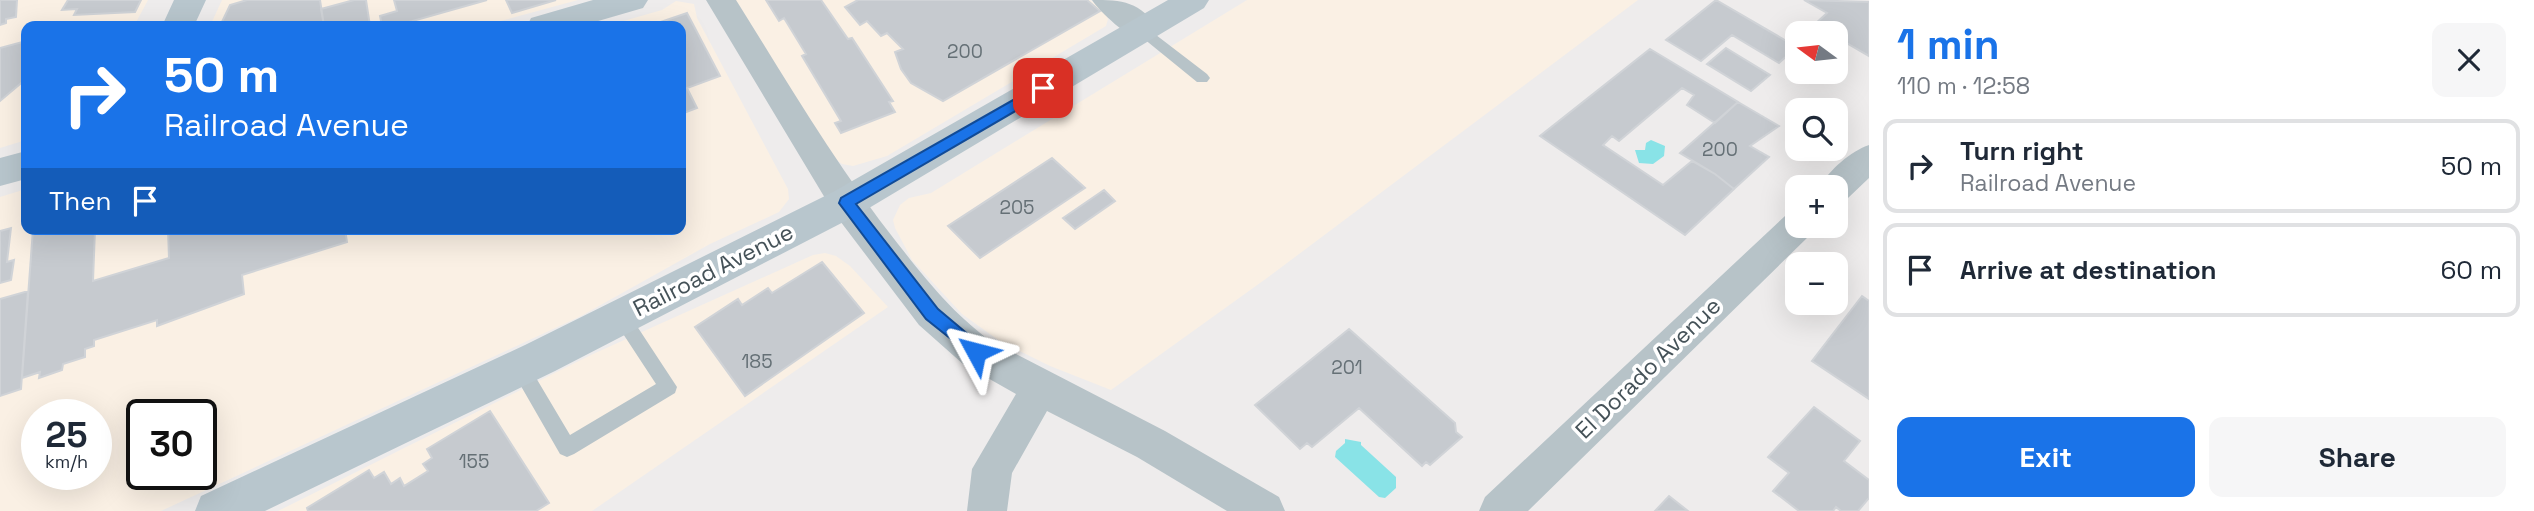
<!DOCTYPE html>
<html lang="en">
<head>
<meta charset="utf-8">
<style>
	:root { --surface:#fff; --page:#f6f6f7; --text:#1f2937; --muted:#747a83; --line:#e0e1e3; --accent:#1a73e8 }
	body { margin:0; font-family:"Space Grotesk",sans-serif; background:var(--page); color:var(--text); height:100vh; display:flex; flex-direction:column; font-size:26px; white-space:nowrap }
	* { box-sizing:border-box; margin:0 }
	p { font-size:23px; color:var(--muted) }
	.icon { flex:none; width:38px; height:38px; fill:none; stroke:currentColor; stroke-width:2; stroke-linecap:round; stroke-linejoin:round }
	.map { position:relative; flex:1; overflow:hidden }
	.drawer { display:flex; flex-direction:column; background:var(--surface); width:665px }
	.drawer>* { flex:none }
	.hud { position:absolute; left:21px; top:21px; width:665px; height:214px; border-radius:14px; box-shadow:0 7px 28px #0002; background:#1a73e8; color:#fff; overflow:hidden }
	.needle { width:46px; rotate:285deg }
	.buttons { position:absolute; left:1785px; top:21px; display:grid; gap:14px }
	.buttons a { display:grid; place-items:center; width:63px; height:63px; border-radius:14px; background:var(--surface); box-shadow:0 7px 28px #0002; font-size:35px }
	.speed { position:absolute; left:21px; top:399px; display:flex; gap:14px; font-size:35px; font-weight:700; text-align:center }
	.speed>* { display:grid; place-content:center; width:91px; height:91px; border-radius:50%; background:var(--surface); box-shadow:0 7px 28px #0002; line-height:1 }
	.speed small { font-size:18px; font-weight:400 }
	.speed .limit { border:4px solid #111; border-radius:10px; background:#fff; color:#111 }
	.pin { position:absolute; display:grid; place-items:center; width:60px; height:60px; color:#fff; margin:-30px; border-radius:14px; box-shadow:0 4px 10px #0006 }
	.me { position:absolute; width:77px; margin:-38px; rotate:308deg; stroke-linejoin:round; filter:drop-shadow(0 0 5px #0008) }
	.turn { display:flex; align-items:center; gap:24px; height:147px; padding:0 28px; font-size:32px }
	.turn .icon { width:91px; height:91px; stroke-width:2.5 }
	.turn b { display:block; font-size:49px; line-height:60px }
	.then { display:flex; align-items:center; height:66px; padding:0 28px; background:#0003; gap:14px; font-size:26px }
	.round { display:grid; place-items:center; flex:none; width:74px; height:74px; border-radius:14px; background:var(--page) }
	.summary { display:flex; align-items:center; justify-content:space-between; height:119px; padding:0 28px }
	h1 { font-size:42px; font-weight:700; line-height:52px; color:var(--accent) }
	.button { display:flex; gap:14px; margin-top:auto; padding:14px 28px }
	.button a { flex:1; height:80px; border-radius:14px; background:var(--accent); color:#fff; font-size:28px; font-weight:700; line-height:80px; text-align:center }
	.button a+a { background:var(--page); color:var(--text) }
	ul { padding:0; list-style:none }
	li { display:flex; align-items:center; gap:21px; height:94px; margin:0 14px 10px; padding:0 14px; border:4px solid var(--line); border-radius:14px }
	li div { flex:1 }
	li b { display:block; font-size:26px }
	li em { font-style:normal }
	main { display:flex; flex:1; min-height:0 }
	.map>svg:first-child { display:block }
</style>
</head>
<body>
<main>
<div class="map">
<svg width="1869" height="511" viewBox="0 0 1869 511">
	<rect width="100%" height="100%" fill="#eeecec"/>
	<path fill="#faf0e4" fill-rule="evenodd" d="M0 0H148L134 26H26V140L0 148Z
		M222 0H578L482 26H210Z
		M728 0H1090L1104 11 1108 19 1106 26 887 156 853 166 842 164 827 152 738 3Z
		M1247 0H1638L1267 278 1111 390 1050 366 1001 342 962 314 912 260 895 228 893 220 900 205 909 198 931 193Z
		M676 1 694 4 697 18 788 189 789 199 779 212 710 244 581 316 161 511H0V197L26 189V229H681V26H606L662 10ZM37 415H96V474H37ZM142 415H201V474H142Z
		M825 253 836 256 850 266 888 307 592 511H278L593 354 813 255Z"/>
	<path fill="#89e3e7" d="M1651 140 1665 146 1664 156 1653 164 1639 163 1635 150H1645L1646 143Z
		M1345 439 1361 442V445L1396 477V488L1385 498 1379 497 1335 457 1336 451 1345 443Z"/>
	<path fill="#c6cacf" stroke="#d0d3d7" stroke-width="2" d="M0 0H17L16 17 6 19V23L0 25Z
		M68 0H141L135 12 74 15 77 9 62 10Z
		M247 0H320L324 26H220L230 5Z
		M354 0H366L370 26H324L321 9Z
		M394 0H487L395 26H382L380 16 397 11Z
		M506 0H556L512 13Z
		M766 0H821L848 39 852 38 893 101 889 102 895 112 841 133 835 123 841 121 802 56 806 54 784 18 779 21Z
		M858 0H1087L1100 11 943 101 911 83 901 69 895 52 903 49 887 33 881 36 867 21 860 25 845 7Z
		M1716 0 1795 46 1788 52 1790 53 1779 63 1732 35 1701 61 1666 40Z
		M1804 0 1869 2V56L1836 37V33H1829L1814 25 1827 13Z
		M687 13 720 76 687 88 697 108 681 114V26H649Z
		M26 41V79L0 101V48Z
		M1726 48 1770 75 1751 91 1707 64Z
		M1650 49 1738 102 1715 123 1687 105 1694 95 1682 88 1619 141 1612 136 1603 145 1663 185 1692 161 1715 174 1734 189 1685 235 1540 136Z
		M1738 102 1779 126 1750 146 1769 157 1734 189 1715 174 1680 153Z
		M1052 158 1085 188 980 258 948 226Z
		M1104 190 1115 201 1075 229 1063 218Z
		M11 228 7 262 14 260 11 280 0 283V231Z
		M33 229H95L93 281 169 258 168 229H345L347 242 242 275 244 294 157 326V320L94 340V346L85 349V357L63 364 62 370 39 378 40 372 22 378Z
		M822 262 864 313 745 396 695 327 738 299 742 305 768 288 772 293Z
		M28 291 21 389 0 396V299Z
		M1862 296 1869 301V399L1812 361Z
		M1349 329 1455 423 1456 432 1462 437 1430 465 1426 462 1422 466 1359 408 1312 447 1307 443 1300 449 1255 405Z
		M1814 407 1860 441 1844 461 1869 480V498L1858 511H1841L1836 507 1833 511H1799L1773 491 1789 473 1768 457Z
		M490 411 549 503 536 511H308L307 508 369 470 374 478 384 472 391 484 400 478 404 486 428 471 423 464 432 458 427 449Z
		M1669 496 1688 511H1655Z"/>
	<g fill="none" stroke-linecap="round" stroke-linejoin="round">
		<path fill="#b7c3c8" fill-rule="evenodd" d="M1143 25 1207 74 1210 78 1207 82H1197L1138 34 1136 30Z
			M621 309 627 311 677 387 675 393 574 454 567 457 560 454 510 367 512 361 519 359 526 361 570 435 656 384 612 317 615 311Z"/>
		<path fill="#b7c3c8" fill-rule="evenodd" d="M706 0H736C788 83 837 167 898 244 928 282 951 311 989 340L1165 431 1279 497 1285 511H1227L1137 457 1047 411 1012 473 1007 511H967L972 469 1016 394 963 364 919 325 834 213Z
			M1092 0C1122 0 1141 1 1158 30L1154 37C1152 38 1144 40 1142 40 1130 40 1099 11 1092 0Z
			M1869 145V178L1848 198 1836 202V187H1820C1829 170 1851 151 1869 145Z
			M1797 212V226H1814L1809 236 1528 511H1479L1485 497 1785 216Z"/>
		<path fill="#b8c6cd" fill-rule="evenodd" d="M174 0H206L194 26H162Z
			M593 0H648L643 8 581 26H527L531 18Z
			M1168 0H1209L1204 8 859 214 555 371 265 511H195L201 496 525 345 833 192Z
			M26 151V179L0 186V158Z"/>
	</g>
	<path fill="#1a73e8" stroke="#114b97" stroke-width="2" d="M1043 83 1048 85V92L856 204 938 309 982 346 984 352 982 357 976 359 926 319 839 203 841 198Z"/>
	<g text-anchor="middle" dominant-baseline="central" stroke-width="7" stroke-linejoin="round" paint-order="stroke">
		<g font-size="19" fill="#657076">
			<text x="965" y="51">200</text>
			<text x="1720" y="149">200</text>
			<text x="1017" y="207">205</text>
			<text x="757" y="361">185</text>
			<text x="1347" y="367">201</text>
			<text x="474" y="461">155</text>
		</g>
		<g font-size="23" fill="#455258" stroke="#fff">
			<text transform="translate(713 270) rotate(-27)">Railroad Avenue</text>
			<text transform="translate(1648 368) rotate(-44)">El Dorado Avenue</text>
		</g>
	</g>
</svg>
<div class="buttons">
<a><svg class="needle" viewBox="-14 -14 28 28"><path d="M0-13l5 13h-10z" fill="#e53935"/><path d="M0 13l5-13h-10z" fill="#747a83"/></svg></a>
<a><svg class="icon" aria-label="search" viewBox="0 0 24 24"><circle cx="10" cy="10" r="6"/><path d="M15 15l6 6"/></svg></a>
<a>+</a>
<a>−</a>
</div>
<div class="speed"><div>25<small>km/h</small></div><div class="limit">30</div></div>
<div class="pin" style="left:1043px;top:88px;background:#d93025"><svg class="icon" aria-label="arrive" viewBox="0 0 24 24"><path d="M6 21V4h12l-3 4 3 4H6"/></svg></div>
<svg class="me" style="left:976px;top:352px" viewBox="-20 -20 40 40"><path d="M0-17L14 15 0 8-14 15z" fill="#1a73e8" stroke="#fff" stroke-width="4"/></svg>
<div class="hud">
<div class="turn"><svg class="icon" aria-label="right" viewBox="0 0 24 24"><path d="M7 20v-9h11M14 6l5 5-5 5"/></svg><div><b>50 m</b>Railroad Avenue</div></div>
<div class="then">Then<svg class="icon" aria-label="arrive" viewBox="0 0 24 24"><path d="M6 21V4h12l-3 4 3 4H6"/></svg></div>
</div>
</div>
<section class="drawer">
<div class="summary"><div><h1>1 min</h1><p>110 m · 12:58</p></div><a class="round"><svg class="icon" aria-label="close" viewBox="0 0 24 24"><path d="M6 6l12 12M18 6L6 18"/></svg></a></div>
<ul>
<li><svg class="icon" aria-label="right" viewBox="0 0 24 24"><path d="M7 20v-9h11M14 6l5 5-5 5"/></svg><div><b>Turn right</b><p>Railroad Avenue</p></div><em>50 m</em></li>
<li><svg class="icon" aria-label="arrive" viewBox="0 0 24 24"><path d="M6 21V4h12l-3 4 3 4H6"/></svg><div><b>Arrive at destination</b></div><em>60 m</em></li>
</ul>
<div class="button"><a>Exit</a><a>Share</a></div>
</section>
</main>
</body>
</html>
